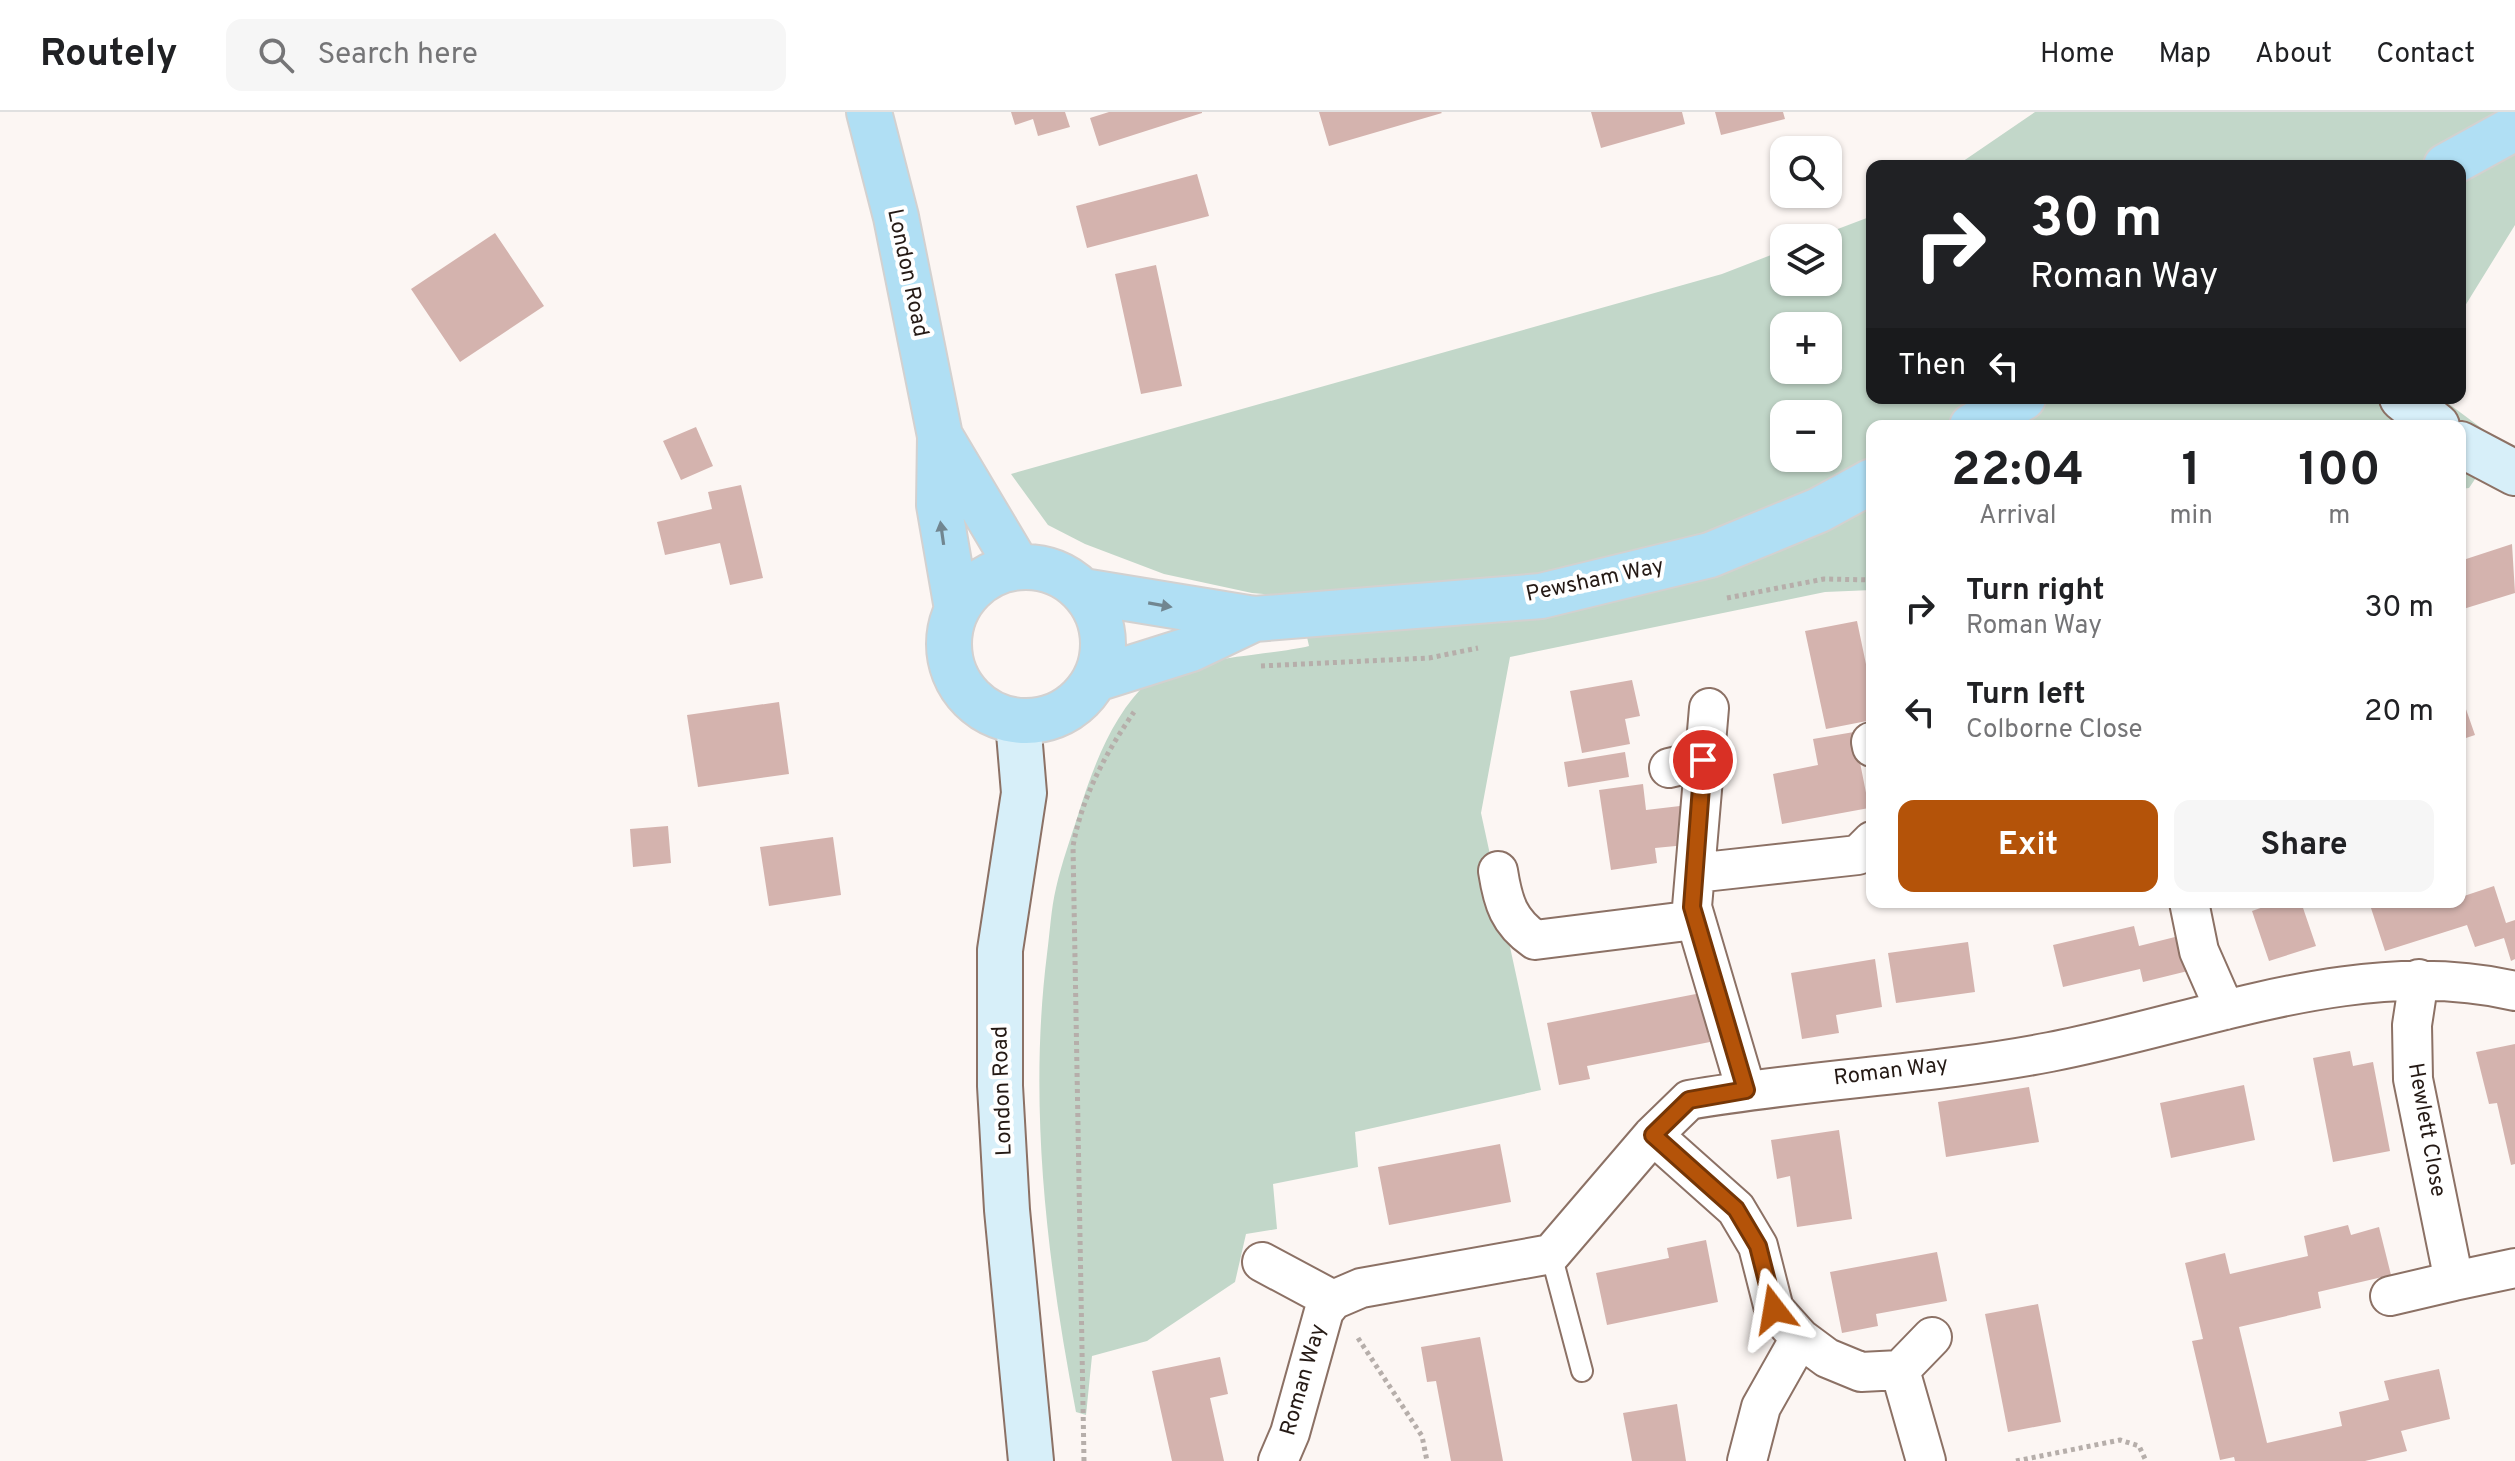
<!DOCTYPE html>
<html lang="en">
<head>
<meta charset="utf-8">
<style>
	:root { --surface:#fff; --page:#f6f6f6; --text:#202124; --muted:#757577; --line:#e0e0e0; --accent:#b45309 }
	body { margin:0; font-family:Overpass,sans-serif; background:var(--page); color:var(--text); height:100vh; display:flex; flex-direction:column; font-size:30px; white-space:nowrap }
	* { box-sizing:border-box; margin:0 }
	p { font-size:26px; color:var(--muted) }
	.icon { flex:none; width:44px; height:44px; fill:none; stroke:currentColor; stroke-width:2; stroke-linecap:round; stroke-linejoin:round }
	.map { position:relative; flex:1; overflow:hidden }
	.sheet { position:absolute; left:1866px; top:308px; width:600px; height:488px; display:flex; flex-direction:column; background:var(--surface); border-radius:16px; box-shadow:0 2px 6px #0004 }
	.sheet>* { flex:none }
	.hud { position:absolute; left:1866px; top:48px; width:600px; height:244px; border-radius:16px; box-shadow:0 2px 6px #0004; background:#202124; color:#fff; overflow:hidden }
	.tools { position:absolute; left:1770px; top:24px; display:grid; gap:16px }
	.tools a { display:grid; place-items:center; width:72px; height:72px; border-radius:16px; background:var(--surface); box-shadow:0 2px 6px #0004; font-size:40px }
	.pin { position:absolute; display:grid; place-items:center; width:68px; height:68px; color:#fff; margin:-34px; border:4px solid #fff; border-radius:50%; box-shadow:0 2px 8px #0007 }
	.me { position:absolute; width:88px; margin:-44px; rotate:346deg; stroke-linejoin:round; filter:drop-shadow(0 0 6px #0008) }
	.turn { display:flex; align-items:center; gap:28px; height:168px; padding:0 32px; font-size:36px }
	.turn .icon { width:104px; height:104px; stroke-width:2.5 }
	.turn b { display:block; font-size:56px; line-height:68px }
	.then { display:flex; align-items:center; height:76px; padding:0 32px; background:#0003; gap:16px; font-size:30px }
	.eta { display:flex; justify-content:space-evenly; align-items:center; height:136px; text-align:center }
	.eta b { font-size:48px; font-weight:700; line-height:56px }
	.primary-button { display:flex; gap:16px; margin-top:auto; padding:16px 32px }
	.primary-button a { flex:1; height:92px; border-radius:16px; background:var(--accent); color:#fff; font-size:32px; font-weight:700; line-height:92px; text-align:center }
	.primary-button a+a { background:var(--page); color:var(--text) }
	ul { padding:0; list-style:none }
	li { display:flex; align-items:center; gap:24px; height:104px; padding:0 32px }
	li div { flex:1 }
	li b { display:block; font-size:30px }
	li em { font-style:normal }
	header { display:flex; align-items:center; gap:48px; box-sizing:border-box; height:112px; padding:0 40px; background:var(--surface); border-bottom:2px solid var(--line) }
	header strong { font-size:38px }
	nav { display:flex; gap:44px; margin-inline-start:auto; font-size:28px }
	.search { width:560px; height:72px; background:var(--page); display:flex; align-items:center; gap:20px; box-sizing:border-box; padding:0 28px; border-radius:16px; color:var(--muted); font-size:30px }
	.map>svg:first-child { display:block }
</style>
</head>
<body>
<header>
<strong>Routely</strong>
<div class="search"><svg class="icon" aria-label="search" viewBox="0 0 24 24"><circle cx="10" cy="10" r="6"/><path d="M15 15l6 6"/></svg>Search here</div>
<nav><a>Home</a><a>Map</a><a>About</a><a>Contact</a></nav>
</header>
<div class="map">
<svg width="2515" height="1349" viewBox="0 0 2515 1349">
	<rect width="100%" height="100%" fill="#fcf6f3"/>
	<path fill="#c2d7c9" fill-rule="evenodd" d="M2035 0H2515V113L2460 202V54H1956Z
		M1872 104V286H2441L2500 330 2469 376 2460 377V314H1872V478L1825 480 1510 545 1481 701 1541 978 1355 1020 1358 1055 1273 1072 1277 1117 1246 1122 1235 1170 1147 1229 1092 1244 1086 1303 1076 1300C1047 1150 1028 993 1047 842 1050 820 1051 797 1056 776 1062 750 1071 725 1079 700 1093 655 1113 601 1150 568 1174 547 1274 543 1309 534L1298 485 1252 481 1164 462 1085 432 1048 413 1011 362 1722 162 1784 138V170H1828V126H1814ZM1784 214H1828V258H1784ZM1784 302H1828V346H1784Z"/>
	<path fill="#d4b3ae" d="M1011 0H1065L1070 15 1038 24 1033 7 1015 13Z
		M1109 0H1202V1L1099 34 1090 6Z
		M1319 0H1441L1442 1 1329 34Z
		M1591 0H1682L1685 12 1601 36Z
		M1715 0H1783L1785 7 1721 23Z
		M1197 62 1209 104 1087 136 1076 94Z
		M495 121 544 194 460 250 411 177Z
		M1156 153 1182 274 1141 282 1115 162Z
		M696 315 713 354 681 368 663 329Z
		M741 373 763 466 730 473 720 431 665 443 657 410 712 397 708 380Z
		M2512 432 2515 481 2460 498V449Z
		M1857 509 1872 581V608L1826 617 1805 519Z
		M1632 568 1640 604 1625 607 1630 632 1582 641 1570 579Z
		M2460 580 2475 623 2460 628Z
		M779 590 789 662 698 675 687 603Z
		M1854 620 1869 696 1782 712 1773 662 1818 653 1813 627Z
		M1625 640 1629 665 1568 675 1564 650Z
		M1643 672 1646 698 1680 694 1686 733 1655 736 1657 751 1611 758 1599 678Z
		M668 714 671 751 633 755 630 717Z
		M833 725 841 783 769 794 760 735Z
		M2460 773 2464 784 2494 774 2506 811 2515 808V847L2511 849 2504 826 2475 835 2467 813 2385 839 2370 793 2460 790Z
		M2268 790H2301L2316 834 2269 849 2252 799 2269 793Z
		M2134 814 2139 834 2183 823 2192 858 2143 870 2140 857 2063 875 2053 833Z
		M1968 830 1975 880 1896 891 1888 841Z
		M1875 847 1882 895 1836 903 1839 921 1802 927 1791 861Z
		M1701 881 1710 930 1587 954 1590 967 1559 973 1547 911Z
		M2515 932V1052L2511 1053 2497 991 2489 992 2476 940Z
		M2350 939 2353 954 2373 950 2390 1039 2333 1050 2313 946Z
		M2244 973 2255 1028 2171 1046 2160 991Z
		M2029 975 2039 1030 1946 1045 1938 990Z
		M1839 1018 1852 1107 1797 1115 1790 1064 1777 1067 1771 1028Z
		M1500 1032 1511 1090 1389 1113 1378 1055Z
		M2348 1113 2351 1123 2379 1115 2391 1163 2318 1180 2321 1196 2239 1215 2267 1331 2342 1314 2339 1300 2389 1288 2384 1269 2439 1257 2450 1307 2401 1319 2407 1339 2365 1349H2235L2234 1345 2220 1348 2192 1229 2203 1227 2185 1151 2225 1141 2230 1162 2308 1144 2304 1124Z
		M1706 1128 1718 1190 1607 1213 1596 1161 1669 1146 1667 1136Z
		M1937 1140 1947 1189 1876 1202 1878 1214 1842 1221 1830 1160Z
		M2038 1192 2061 1310 2008 1320 1985 1202Z
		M1480 1225 1503 1349H1451L1436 1269 1427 1270 1421 1235Z
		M1220 1245 1228 1282 1210 1286 1224 1349H1172L1152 1259Z
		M1677 1292 1686 1349H1632L1623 1301Z"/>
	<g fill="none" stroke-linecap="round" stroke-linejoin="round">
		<defs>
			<path id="lane" d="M1551 1142 1582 1259"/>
			<path id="street" d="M1709 596 1692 795 1746 978
				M1871 630 1872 635
				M1669 656 1703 648
				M1498 759C1503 791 1509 810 1535 828L1695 808
				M1695 761 1858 743 1872 729
				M2189 790 2199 839 2225 898
				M2419 867 2412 913 2413 967 2454 1169 2515 1156
				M1653 1023 1736 1097 1758 1134 1774 1197 1800 1226 1827 1246 1861 1260 1900 1258
				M1262 1150 1333 1188 1361 1176 1551 1142 1653 1023 1689 988C1809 967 1931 963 2050 940 2202 911 2359 843 2515 879
				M2390 1184 2454 1169
				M1278 1349 1290 1321 1324 1199 1333 1188
				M1747 1349 1761 1295 1800 1226
				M1926 1349 1900 1258 1932 1225"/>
			<path id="secondary" d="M2402 286 2437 314
				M2460 332 2515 361
				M1018 609 1024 681 1000 838V974L1007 1098 1031 1349"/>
			<path id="primary" d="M869 0 896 105 940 324 939 393 957 497
				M2446 54 2515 16
				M1972 314 2023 286
				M940 324 1018 455
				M949 532a77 77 0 1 1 154 0a77 77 0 1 1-154 0Z
				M1083 479 1254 507 1541 484 1710 443 1819 398 1872 369
				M1096 567 1191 537 1254 507"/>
		</defs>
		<use href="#lane" stroke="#8c7165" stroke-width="24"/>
		<use href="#street" stroke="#8c7165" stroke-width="42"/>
		<use href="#secondary" stroke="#8c7165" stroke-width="48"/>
		<use href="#primary" stroke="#d3d1d0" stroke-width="48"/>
		<path stroke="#b6aeaa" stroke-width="5" stroke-dasharray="4 4" stroke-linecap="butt" d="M1727 486 1824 467 1872 468
			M1261 554 1429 546 1478 536
			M1358 1226 1422 1324 1427 1349
			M1084 1349 1073 734C1082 685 1105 642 1134 600
			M2016 1349 2120 1328 2139 1334 2146 1349"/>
		<use href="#lane" stroke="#fff" stroke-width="20"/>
		<use href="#street" stroke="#fff" stroke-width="38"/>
		<use href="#secondary" stroke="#d7eff9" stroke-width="44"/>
		<use href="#primary" stroke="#b0dff4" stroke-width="44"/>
	</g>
	<defs><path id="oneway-solid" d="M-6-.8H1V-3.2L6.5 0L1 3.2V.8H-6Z" transform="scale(2)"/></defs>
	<g fill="#718690">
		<use href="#oneway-solid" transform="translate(942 421) rotate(-98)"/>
		<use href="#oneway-solid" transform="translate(1160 493) rotate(10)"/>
	</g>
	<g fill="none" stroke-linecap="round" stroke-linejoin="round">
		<defs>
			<path id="route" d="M1703 648 1692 795 1746 978 1689 988 1653 1023 1736 1097 1758 1134 1774 1197"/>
		</defs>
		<use href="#route" stroke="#753606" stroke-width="20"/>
		<use href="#route" stroke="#b45309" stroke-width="14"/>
	</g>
	<g text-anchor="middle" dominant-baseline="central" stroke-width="8" stroke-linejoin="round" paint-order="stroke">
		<g font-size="22" fill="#251a15" stroke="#fff">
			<text transform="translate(907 161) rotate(78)">London Road</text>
			<text transform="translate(1595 469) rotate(-12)">Pewsham Way</text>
			<text transform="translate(1891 960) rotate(-7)">Roman Way</text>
			<text transform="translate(1003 979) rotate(-92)">London Road</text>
			<text transform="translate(2426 1018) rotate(80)">Hewlett Close</text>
			<text transform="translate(1304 1268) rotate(-74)">Roman Way</text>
		</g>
	</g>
</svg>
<div class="tools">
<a><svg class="icon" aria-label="search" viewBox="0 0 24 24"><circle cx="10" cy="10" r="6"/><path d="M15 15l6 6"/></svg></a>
<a><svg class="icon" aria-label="layers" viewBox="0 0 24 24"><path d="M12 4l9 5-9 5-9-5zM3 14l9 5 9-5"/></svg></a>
<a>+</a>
<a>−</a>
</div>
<div class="pin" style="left:1703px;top:648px;background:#d93025"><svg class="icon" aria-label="arrive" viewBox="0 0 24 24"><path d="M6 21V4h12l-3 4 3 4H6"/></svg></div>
<svg class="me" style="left:1774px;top:1197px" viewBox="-20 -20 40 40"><path d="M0-17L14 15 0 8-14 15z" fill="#b45309" stroke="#fff" stroke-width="4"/></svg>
<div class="hud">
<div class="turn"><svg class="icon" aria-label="right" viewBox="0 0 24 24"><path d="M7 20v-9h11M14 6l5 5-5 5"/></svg><div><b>30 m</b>Roman Way</div></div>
<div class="then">Then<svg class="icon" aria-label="left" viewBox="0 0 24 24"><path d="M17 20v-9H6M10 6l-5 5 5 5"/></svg></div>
</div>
<section class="sheet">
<div class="eta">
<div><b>22:04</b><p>Arrival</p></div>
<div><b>1</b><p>min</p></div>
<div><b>100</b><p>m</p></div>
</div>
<ul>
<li><svg class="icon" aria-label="right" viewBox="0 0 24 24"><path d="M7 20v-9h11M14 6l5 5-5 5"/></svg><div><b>Turn right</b><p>Roman Way</p></div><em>30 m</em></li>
<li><svg class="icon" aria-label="left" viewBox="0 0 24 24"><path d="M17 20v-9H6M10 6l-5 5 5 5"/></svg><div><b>Turn left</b><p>Colborne Close</p></div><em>20 m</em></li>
</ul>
<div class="primary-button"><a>Exit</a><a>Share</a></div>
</section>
</div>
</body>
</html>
